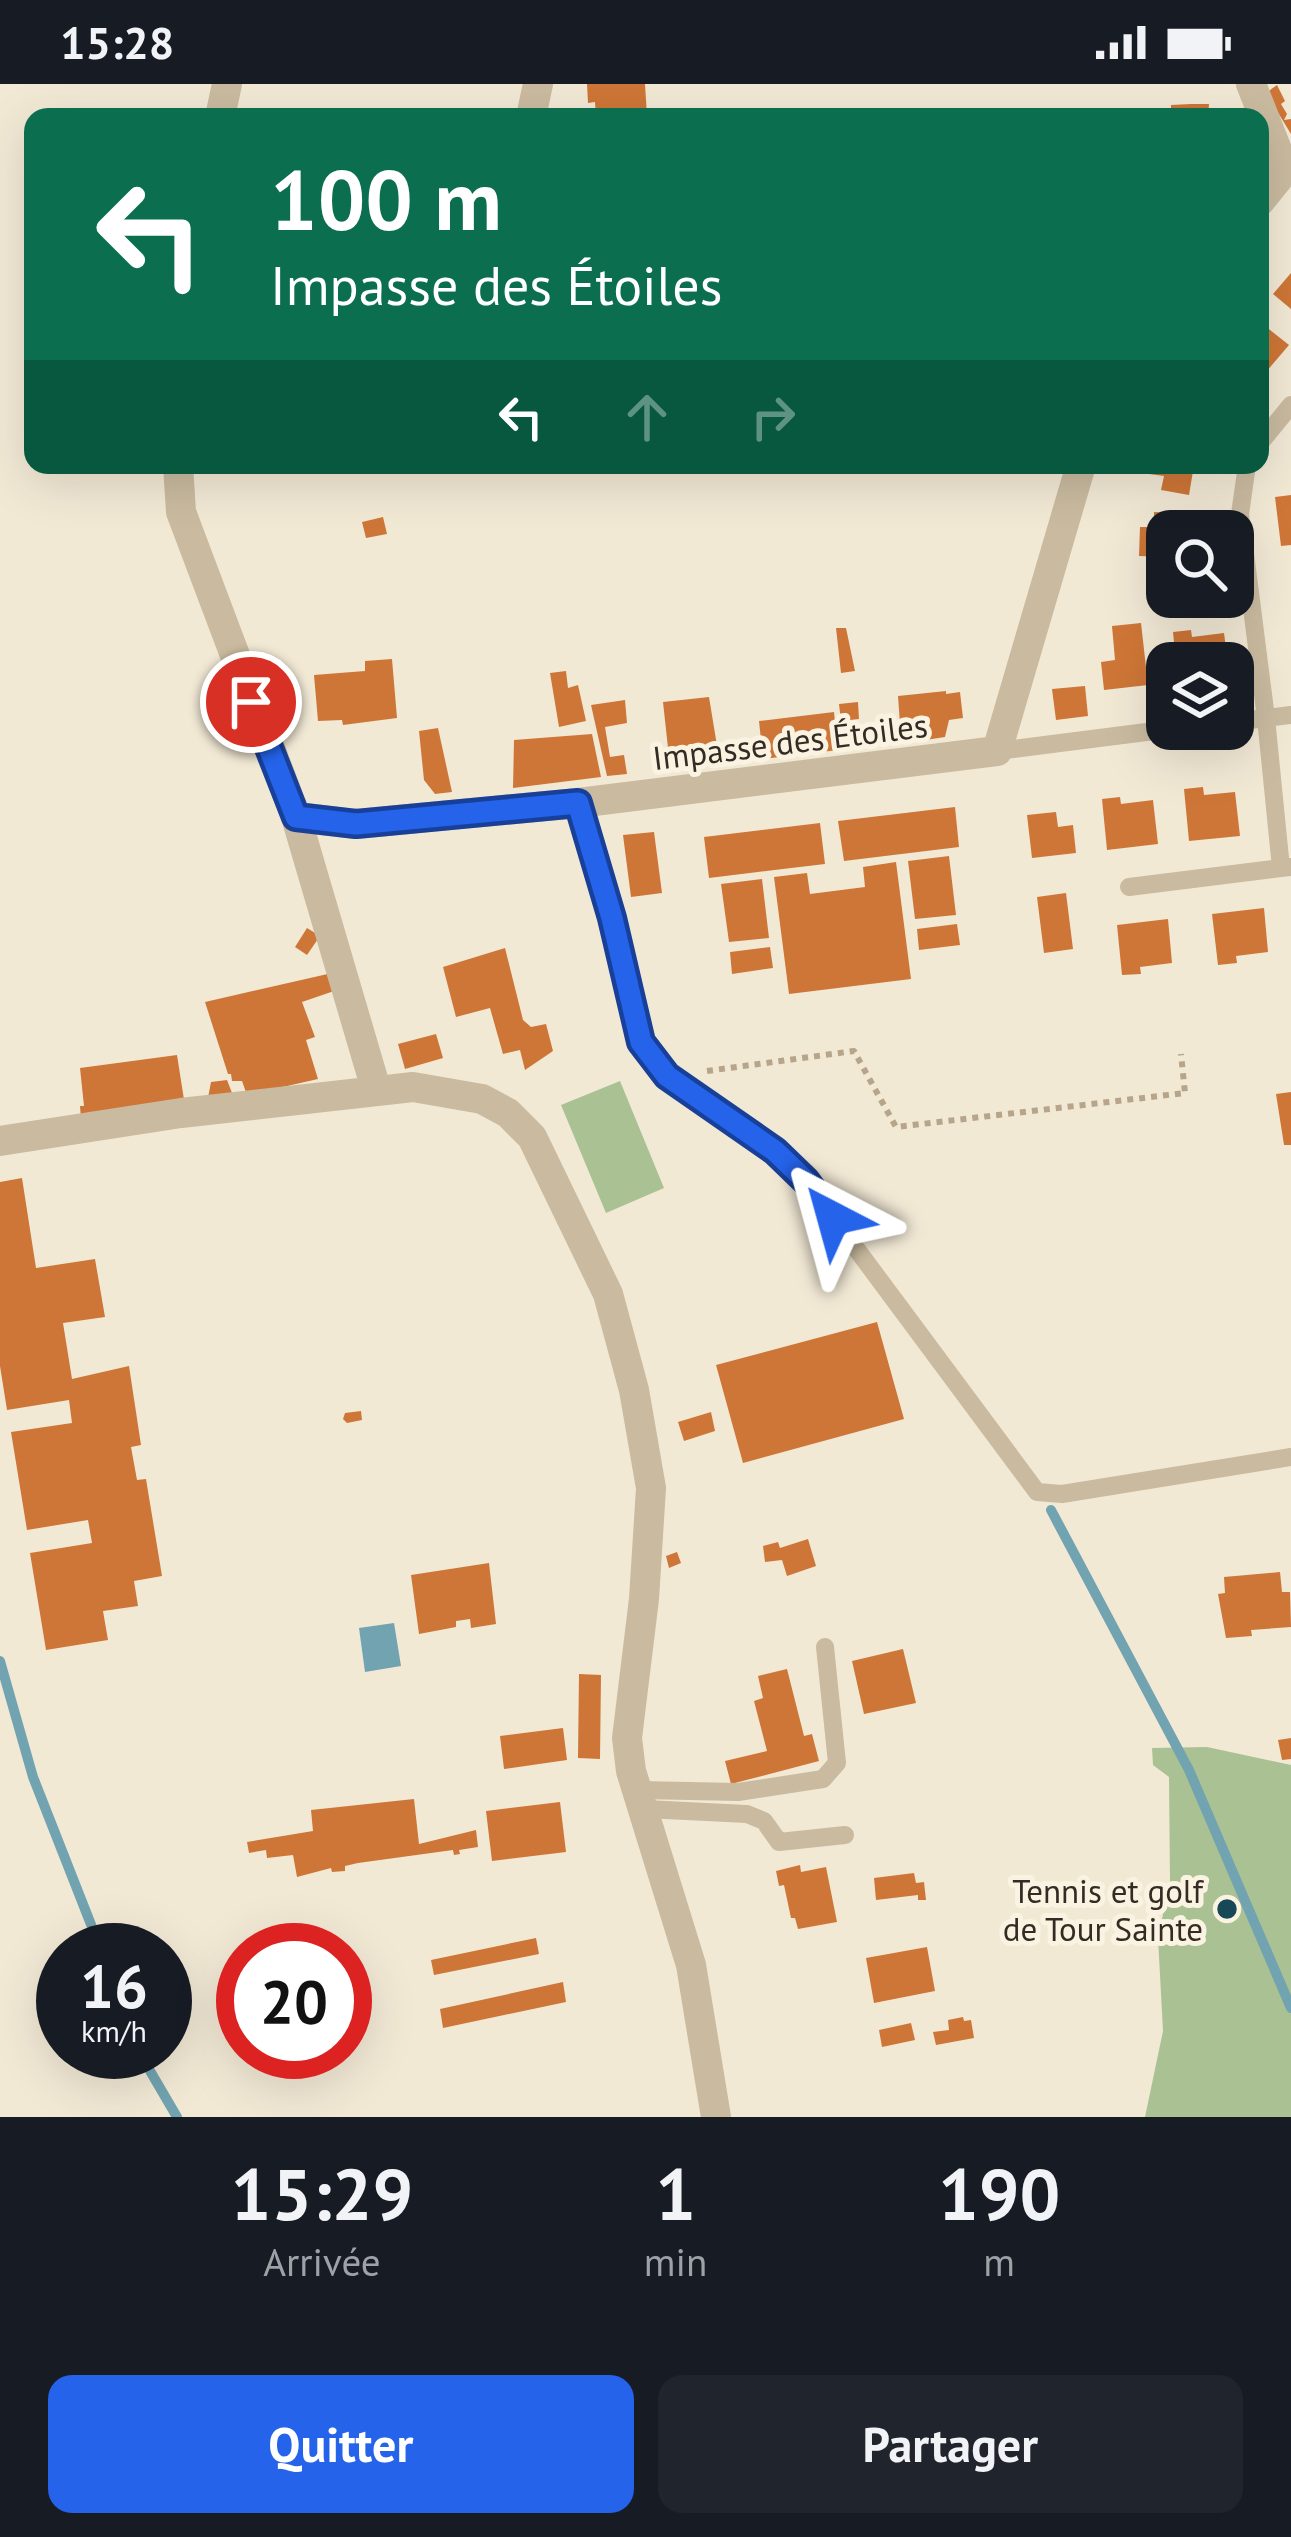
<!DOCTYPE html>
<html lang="fr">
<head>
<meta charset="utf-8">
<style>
	:root { --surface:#171b24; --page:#20242c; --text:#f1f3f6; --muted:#9ea1a6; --accent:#2563eb }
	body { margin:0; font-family:"PT Sans",sans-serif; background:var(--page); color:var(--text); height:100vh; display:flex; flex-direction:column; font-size:45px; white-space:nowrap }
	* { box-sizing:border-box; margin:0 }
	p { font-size:39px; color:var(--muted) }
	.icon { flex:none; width:66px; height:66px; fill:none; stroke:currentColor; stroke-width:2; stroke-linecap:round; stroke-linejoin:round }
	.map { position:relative; height:2033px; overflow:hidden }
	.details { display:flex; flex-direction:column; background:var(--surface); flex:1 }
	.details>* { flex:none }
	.banner { position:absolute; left:24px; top:24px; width:1245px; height:366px; border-radius:24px; box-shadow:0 12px 48px #0002; background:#0b6e4f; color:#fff; overflow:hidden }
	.fabs { position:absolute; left:1146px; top:426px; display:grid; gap:24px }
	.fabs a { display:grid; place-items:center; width:108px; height:108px; border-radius:24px; background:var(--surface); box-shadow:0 12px 48px #0002; font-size:60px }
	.speed { position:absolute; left:36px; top:1839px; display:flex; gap:24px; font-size:60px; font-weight:700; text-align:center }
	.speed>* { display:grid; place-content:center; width:156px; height:156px; border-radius:50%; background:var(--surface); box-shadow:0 12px 48px #0002; line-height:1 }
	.speed small { font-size:30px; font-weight:400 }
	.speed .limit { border:18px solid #d22; background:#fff; color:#111 }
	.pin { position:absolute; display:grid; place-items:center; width:102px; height:102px; color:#fff; margin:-51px; border:6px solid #fff; border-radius:50%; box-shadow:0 3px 12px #0007 }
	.me { position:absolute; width:132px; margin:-66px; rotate:321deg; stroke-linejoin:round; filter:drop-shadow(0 0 9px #0008) }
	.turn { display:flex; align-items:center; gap:42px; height:252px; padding:0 48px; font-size:54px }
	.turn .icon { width:156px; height:156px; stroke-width:2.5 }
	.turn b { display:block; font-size:84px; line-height:102px }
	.lanes { display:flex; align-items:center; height:114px; padding:0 48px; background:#0003; justify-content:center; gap:60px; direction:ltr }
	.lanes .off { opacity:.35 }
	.eta { display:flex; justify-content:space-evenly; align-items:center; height:204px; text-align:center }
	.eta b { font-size:72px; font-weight:700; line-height:84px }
	.cta { display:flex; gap:24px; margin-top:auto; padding:24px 48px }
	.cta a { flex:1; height:138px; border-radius:24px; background:var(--accent); color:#fff; font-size:48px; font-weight:700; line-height:138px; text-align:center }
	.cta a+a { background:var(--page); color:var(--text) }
	.status { display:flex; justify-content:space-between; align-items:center; height:84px; padding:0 60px; background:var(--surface); direction:ltr }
	.status svg { height:33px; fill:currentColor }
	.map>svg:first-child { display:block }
</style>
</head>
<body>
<div class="status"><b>15:28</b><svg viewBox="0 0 49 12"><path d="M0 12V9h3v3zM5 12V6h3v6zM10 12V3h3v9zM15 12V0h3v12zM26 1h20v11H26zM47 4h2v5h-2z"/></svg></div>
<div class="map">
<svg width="1291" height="2033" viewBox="0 0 1291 2033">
	<rect width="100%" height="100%" fill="#f2e9d5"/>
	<path fill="#aac194" d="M620 997 664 1104 606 1129 561 1021Z
		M1207 1663 1291 1681V2033H1145L1163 1947 1158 1854 1170 1797 1169 1693 1153 1681 1152 1664Z"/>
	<path fill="#72a3b0" d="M394 1539 401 1582 365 1588 359 1544Z"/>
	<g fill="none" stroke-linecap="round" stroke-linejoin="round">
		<path stroke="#72a3b0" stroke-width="10" d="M1051 1426 1189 1686 1291 1924
			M0 1577 33 1693 101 1866
			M139 1968 177 2033"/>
	</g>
	<path fill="#ce7637" d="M587 0H645L647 32 596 33 595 18 588 19Z
		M1277 1 1285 17 1281 20 1287 30 1284 36 1291 35V50L1266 9Z
		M1191 20H1209L1208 33H1171V21Z
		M470 27 471 33H430L429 30Z
		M1291 189V225L1273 210Z
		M1260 238 1289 261 1260 295Z
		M1151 381H1194L1189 411 1161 406 1164 392 1149 390Z
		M1291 411V461L1281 462 1275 413Z
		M1154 428 1183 429 1182 447H1167V473L1139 472 1140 443H1154Z
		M383 433 387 450 366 454 362 438Z
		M1141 539 1148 601 1104 606 1101 578 1115 576 1112 542Z
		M836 544H846L855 587 841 589Z
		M1191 546 1192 553 1224 549 1228 579H1176L1173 548Z
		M392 575 397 634 343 641 342 636 318 637 314 591 365 587V577Z
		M566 587 568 604 578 601 586 637 559 643 550 589Z
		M1085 602 1088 632 1056 636 1052 605Z
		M946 607V610L960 608 963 634 949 636 945 653 919 657 918 652 901 654 898 612Z
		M709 613 720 680 675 685 672 664H668L663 618Z
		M625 616 627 639 605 643 610 673 624 671 627 690 607 692 591 621Z
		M858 618 859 635 841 637 839 620Z
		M834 628 835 638 841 637 842 660 838 661V666L763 675 759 637Z
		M438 644 452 708 435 710 424 696 419 647Z
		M592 650 601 693 513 704 514 656Z
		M1203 703 1204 711 1235 708 1240 752 1189 757 1184 705Z
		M1120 713 1121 720 1153 716 1158 760 1107 766 1102 715Z
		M955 723 959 763 844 777 838 737Z
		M1056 728 1058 743 1073 741 1076 769 1032 774 1027 731Z
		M820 739 825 780 709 794 704 753Z
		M654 748 662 809 631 813 623 751Z
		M949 772 956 831 915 835 908 777Z
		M896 778 911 895 789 910 774 793 807 789 810 810 865 803 863 783Z
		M762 795 769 854 729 858 721 800Z
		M1066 809 1073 865 1044 869 1037 813Z
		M1264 824 1268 868 1236 872 1237 879 1218 881 1212 830Z
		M1168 835 1172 879 1140 883 1141 890 1122 891 1117 841Z
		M957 840 960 861 919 866 917 845Z
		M307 844 320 852 307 871 295 863Z
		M770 863 773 884 732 890 730 868Z
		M505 864 523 936 531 943 546 940 553 967 525 986 520 966 503 970 490 924 456 933 443 883Z
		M332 889 337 906 302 918 315 953 306 956 318 995 247 1011 242 997H232L231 990H228L205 918Z
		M436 950 443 974 405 985 398 960Z
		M177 971 185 1022 81 1035 80 1022H84L80 984Z
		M227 996 234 1014 207 1019 211 998Z
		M1291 1008V1061H1284L1276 1010Z
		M22 1094 36 1184 95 1175 105 1233 63 1239 72 1295 129 1282 141 1361 131 1363 137 1396 146 1395 162 1492 134 1497 138 1522 103 1527 108 1556 46 1566 30 1469 92 1459 88 1436 27 1446 11 1348 72 1339 69 1316 7 1326 0 1282V1098Z
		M877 1238 904 1335 743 1379 716 1281Z
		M361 1327 362 1336 347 1339 343 1335 345 1329Z
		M711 1328 715 1347 684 1357 678 1338Z
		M808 1455 816 1482 787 1492 782 1476 765 1478 763 1462 778 1458 780 1464Z
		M677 1468 681 1479 669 1484 666 1472Z
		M489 1479 496 1540 471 1544 470 1535 456 1537V1543L419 1550 411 1491Z
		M1280 1488 1282 1508H1290L1291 1543 1251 1546 1252 1552 1226 1554 1218 1510 1225 1509 1224 1493Z
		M903 1565 916 1619 864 1630 852 1577Z
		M787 1585 804 1652 812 1650 819 1677 731 1700 725 1677 767 1667 754 1617 763 1614 758 1592Z
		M579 1590 601 1591 600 1675 578 1674Z
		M563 1644 567 1676 504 1685 500 1652Z
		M1291 1654V1675L1282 1676 1278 1656Z
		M414 1715 419 1760 476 1746 478 1763 459 1766 460 1770 454 1771 453 1766 358 1779 345 1782V1787L332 1788 331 1784 297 1793 293 1771 267 1774 266 1766 249 1769 247 1758 313 1747 311 1726Z
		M560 1718 566 1768 492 1777 486 1727Z
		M800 1781 801 1788 826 1783 837 1838 798 1845 795 1834H791L784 1801 779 1802 776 1787Z
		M914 1789 916 1799 924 1798 926 1816H918V1811L876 1816 874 1794Z
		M536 1854 539 1870 434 1891 431 1876Z
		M927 1863 935 1907 874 1919 866 1874Z
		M563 1898 566 1918 443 1944 440 1925Z
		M963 1933 964 1937 971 1936 974 1954 936 1961 933 1948 949 1946 948 1936Z
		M911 1939 915 1956 882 1963 879 1946Z"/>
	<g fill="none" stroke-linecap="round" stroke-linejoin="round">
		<path stroke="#b6a58b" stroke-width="6" stroke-dasharray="6 6" stroke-linecap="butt" d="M707 987 854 967 896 1043 1185 1009 1181 970"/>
		<path stroke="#cabba0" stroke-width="18" d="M1260 359 1291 321
			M1247 381 1240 430 1266 634 1291 631
			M1233 638 1266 634 1281 784 1291 783
			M997 667 1170 645
			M578 719 612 834 641 958 667 992 775 1067 806 1097 1037 1408 1062 1410 1291 1373
			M1129 803 1281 784
			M640 1706 738 1708 823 1695 837 1679 825 1563
			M645 1725 747 1730 764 1737 779 1758 845 1751"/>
		<path stroke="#cabba0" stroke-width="30" d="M1251 0 1285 86 1260 117
			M220 33 227 0
			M531 33 538 0
			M178 381 181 428 296 733 376 1005
			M296 733 356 740 578 719 997 667 1081 381
			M0 1057 181 1029 413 1003 482 1015 508 1029 532 1053 608 1210 634 1306 651 1404 644 1515 627 1654 631 1687 691 1881 716 2033"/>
	</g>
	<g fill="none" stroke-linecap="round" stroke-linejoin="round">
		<defs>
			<path id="route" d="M251 618 296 733 356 740 578 719 612 834 641 958 667 992 775 1067 806 1097 833 1134"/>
		</defs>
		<use href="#route" stroke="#184099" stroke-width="30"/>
		<use href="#route" stroke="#2563eb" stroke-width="21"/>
	</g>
	<circle fill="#174857" stroke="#faf3e1" stroke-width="4.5" cx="1227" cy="1825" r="12"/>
	<g text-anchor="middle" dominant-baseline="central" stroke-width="10" stroke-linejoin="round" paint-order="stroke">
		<g font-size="33" fill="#342c24" stroke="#faf3e1">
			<text transform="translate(790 657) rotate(-7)">Impasse des Étoiles</text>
		</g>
		<g font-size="33" fill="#342c24" stroke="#faf3e1" text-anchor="end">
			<text x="1203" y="1806">Tennis et golf<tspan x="1203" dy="38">de Tour Sainte</tspan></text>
		</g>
	</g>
</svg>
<div class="fabs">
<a><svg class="icon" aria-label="search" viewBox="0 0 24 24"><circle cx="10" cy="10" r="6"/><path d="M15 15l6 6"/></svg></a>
<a><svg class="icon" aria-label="layers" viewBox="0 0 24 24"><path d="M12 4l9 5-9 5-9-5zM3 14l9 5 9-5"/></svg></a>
</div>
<div class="speed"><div>16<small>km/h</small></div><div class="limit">20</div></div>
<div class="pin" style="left:251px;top:618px;background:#d93025"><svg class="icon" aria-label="arrive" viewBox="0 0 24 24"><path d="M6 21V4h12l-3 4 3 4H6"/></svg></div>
<svg class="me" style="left:833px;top:1134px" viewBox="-20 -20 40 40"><path d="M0-17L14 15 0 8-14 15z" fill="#2563eb" stroke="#fff" stroke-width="4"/></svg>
<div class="banner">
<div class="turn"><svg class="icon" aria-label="left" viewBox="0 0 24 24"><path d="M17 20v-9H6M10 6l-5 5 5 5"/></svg><div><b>100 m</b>Impasse des Étoiles</div></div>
<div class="lanes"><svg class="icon" aria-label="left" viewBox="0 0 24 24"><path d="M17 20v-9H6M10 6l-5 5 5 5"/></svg><svg class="icon off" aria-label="ahead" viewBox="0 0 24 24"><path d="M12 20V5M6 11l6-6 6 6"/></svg><svg class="icon off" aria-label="right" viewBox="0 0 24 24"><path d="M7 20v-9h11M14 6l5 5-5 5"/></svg></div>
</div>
</div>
<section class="details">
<div class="eta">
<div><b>15:29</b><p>Arrivée</p></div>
<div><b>1</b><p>min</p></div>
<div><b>190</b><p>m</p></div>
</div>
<div class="cta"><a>Quitter</a><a>Partager</a></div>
</section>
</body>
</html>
